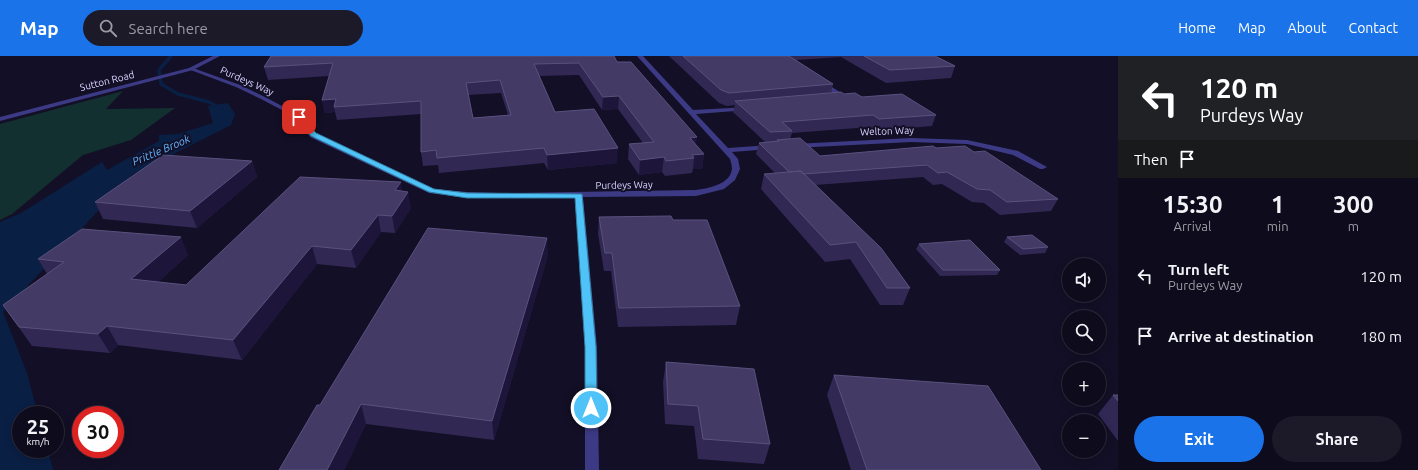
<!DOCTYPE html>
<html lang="en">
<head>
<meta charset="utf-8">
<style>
	:root { --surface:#0e0b1c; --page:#1c1929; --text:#f1f3f6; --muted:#9b9ba3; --line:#2e2b3b; --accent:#1a73e8 }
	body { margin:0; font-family:Ubuntu,sans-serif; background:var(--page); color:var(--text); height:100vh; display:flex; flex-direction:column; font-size:15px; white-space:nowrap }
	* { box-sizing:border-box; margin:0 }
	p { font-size:13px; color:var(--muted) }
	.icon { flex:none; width:22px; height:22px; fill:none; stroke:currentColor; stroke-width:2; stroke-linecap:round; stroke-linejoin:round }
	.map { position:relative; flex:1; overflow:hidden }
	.side { display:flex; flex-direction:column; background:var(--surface); width:300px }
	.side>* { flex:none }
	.top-card { background:#202124; color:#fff; overflow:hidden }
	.buttons { position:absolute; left:1062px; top:202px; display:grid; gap:8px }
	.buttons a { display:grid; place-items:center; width:44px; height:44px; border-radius:50%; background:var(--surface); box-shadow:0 2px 10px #0003,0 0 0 1px var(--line); font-size:20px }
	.speed { position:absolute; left:12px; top:350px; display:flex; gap:8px; font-size:20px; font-weight:700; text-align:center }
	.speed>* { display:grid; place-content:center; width:52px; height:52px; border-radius:50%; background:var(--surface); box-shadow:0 2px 10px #0003,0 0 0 1px var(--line); line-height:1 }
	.speed small { font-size:10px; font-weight:400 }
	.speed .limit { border:6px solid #d22; background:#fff; color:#111 }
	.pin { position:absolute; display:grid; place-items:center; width:34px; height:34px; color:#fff; margin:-17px; border-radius:8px; box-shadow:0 2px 6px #0006 }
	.me { position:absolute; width:44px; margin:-22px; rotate:0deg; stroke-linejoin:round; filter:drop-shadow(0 0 3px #0008) }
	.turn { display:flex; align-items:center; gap:14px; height:84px; padding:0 16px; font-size:18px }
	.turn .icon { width:52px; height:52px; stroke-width:2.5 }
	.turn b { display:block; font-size:28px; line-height:34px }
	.then { display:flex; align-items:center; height:38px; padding:0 16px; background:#0003; gap:8px; font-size:15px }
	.eta { display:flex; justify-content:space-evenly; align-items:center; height:68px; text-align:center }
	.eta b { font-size:24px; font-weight:700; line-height:28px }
	.primary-button { display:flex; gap:8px; margin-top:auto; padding:8px 16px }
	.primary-button a { flex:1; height:46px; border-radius:24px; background:var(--accent); color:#fff; font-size:16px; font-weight:700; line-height:46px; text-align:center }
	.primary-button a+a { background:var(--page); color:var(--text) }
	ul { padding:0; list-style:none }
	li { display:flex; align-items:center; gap:12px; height:60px; padding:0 16px }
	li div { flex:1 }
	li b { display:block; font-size:15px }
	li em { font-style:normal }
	header { display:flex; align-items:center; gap:24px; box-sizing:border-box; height:56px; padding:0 20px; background:var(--accent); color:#fff }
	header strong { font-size:19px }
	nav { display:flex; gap:22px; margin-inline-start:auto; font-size:14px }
	.search { width:280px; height:36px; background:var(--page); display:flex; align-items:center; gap:10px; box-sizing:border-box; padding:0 14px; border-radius:22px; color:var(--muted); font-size:15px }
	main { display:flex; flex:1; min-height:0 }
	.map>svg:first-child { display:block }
</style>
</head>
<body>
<header>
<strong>Map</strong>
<div class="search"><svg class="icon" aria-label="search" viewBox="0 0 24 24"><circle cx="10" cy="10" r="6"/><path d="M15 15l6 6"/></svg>Search here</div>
<nav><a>Home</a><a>Map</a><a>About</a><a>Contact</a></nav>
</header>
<main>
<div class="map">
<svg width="1118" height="414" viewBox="0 0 1118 414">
	<rect width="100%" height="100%" fill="#130f26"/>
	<path fill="#12302f" d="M123 35 106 53 175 52 131 84 83 99 12 158 0 164V68Z"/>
	<path fill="#0a1f44" d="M228 47 235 58 231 69 132 119 3 256 27 317 38 359H21V393H48L53 414H0V166L21 157 102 106 107 114 159 85V79L178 78 213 67 208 50Z"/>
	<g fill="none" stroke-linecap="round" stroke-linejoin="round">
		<path stroke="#0a1f44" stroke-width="3.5" d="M171 0 159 14 161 28 178 38 209 46 220 52"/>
		<path fill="#3d3a85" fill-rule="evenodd" d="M637 0H643L693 54 750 51 751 52 748 54 696 58 728 92 770 89 774 91 770 93 732 96 738 103 740 113 735 124 724 133 696 140 583 141 597 291 599 414H585V291L575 141 467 142 429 137 310 81 297 62 261 43 236 31 188 13 193 12 240 29 265 41 301 60 316 77 434 133 467 136 500 137 696 134C708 132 730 129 732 113 732 110 731 106 730 103Z
			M819 25H823L850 43 847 45 843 44 819 27Z
			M911 82 967 84 1018 95 1047 111 1043 113H1040L1013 99 967 88 911 86 794 92 790 90 794 88Z"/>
		<path fill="#3d3a85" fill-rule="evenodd" d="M213 0H220L193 14 0 65V61L189 12Z"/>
	</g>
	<path fill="#312854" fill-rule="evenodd" d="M271 0 617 6 696 89 704 98 702 113H693L692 117 665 120 662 116 639 119 628 103 629 88 643 87 618 53 602 54 579 19 539 20 555 56 617 107 548 114 544 107 439 117 438 109 423 110 421 96V58L337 64 335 56 325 57 322 44 329 20 268 24 264 11ZM501 37 508 59 473 62 468 39Z
		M669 0H935L955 10 951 22 886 27 841 1 796 4 833 28 831 37 844 38 862 41 936 59 932 70 876 75 870 71 792 77 790 83 820 100 936 92 974 96 1058 143 1051 155 1000 159 984 147 972 146 942 128 933 129 923 121 815 129 910 232 903 249H880L850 203 825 206 761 133 764 118 775 117 756 98 759 87 765 86 733 56 735 49 727 50 719 47Z
		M252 105 257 121 197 172 103 163 95 146Z
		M402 135 411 152 395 177 381 176 356 212 317 208 242 304 118 289 110 297 32 290 3 249 47 218 38 203 188 199 158 226 186 229Z
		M599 161 673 164 740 250 736 269 618 271 611 215H604L598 178Z
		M1007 181 1048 191 1045 197 1020 199 1004 186Z
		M919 188 1000 214 997 219 940 220 916 193Z
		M548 199 494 384 366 368 344 414H279L320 349Z
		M666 306 770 388 764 408 698 403 694 370 665 368 663 326Z
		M834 319 1041 414H851L827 339Z
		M1113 339H1118V385L1098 358Z"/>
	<path fill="#1d163a" d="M619 40 618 53 602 54 603 41Z
		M336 43 334 51 335 56 325 57 322 44Z
		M697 81 695 96 690 82Z
		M618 92 617 107 548 114 547 99Z
		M704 98 702 113H693L694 102 692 99Z
		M664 101 662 116 639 119 640 104Z
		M252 105 257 121 197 172 190 155Z
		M401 126 403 143 408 136 411 152 395 177 392 160 395 134Z
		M378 159 381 176 356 212 351 194Z
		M181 181 188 199 141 242 131 223Z
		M547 182 548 199 494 384 492 365Z
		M312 190 317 208 242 304 233 284Z
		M107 270 118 289 110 297 98 278Z
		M361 348 366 368 344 414H327Z"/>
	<path fill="#433a66" stroke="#5a527e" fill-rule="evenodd" d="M271 0H614L617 6H631L697 81 690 82 704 98 692 99 694 102 666 105 664 101 640 104 629 88 654 86 619 40 603 41 579 7 534 8 555 56 594 53 618 92 547 99 544 92 437 102 436 94 421 96V45L334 51 336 43 322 44 333 7 264 11ZM500 24 511 59 473 62 466 27Z
		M683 0H789L833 28 729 37 721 34Z
		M864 0H935L955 10 890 14Z
		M841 36 844 38 855 37 862 41 902 38 936 59 879 63 873 59 782 66 792 75 770 76 735 45Z
		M800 82 820 100 933 90 936 92 965 90 974 96 985 95 1058 143 1007 146 990 134 977 133 947 116 938 117 927 109 803 118 801 115 789 116 759 87 779 85 777 84Z
		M163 99 252 105 190 155 95 146Z
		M801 115 881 192 910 232H887L856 186 830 189 764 118Z
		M300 121 401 126 395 134 408 136 392 160 378 159 351 194 312 190 233 284 107 270 98 278 19 271 3 249 64 206 38 203 82 173 181 181 131 223 186 229Z
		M671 160 673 164H707L740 250 619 252 612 197H605L599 161Z
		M428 172 547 182 492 365 361 348 327 414H279L317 349H320Z
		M1032 179 1048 191 1023 193 1007 181Z
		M970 184 1000 214H943L919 188Z
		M666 306 754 313 770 388 703 383 698 350 668 348Z
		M834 319 988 330 1041 414H867Z
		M1113 339H1118V345Z"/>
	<path fill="#4fc3f7" stroke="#337fa1" d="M296 60H301L316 77 434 133 467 137 582 138 596 291 597 352 596 356 591 357 587 356 585 352V291L575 142H467L429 136 311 80 296 63Z"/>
	<g text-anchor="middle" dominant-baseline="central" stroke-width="4" stroke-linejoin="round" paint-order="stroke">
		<g font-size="10" fill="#d9d4ff" stroke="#130f26">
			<text transform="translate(107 25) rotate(-14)">Sutton Road</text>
			<text transform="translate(247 25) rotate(24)">Purdeys Way</text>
			<text transform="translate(887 75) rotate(-2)">Welton Way</text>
			<text transform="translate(624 129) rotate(-1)">Purdeys Way</text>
		</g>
		<g font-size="11" font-style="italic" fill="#62b6ff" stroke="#130f26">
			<text transform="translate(161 94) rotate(-23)">Prittle Brook</text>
		</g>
	</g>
</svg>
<div class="buttons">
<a><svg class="icon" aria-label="sound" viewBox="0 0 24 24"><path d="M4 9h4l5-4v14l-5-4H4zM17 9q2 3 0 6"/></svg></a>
<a><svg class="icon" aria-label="search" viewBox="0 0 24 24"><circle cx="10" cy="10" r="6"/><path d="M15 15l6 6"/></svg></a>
<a>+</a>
<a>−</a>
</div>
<div class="speed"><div>25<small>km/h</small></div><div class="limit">30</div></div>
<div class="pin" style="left:299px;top:61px;background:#d93025"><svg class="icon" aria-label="arrive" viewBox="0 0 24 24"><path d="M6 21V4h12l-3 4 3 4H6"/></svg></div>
<svg class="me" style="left:591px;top:352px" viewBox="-20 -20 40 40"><circle r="17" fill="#4fc3f7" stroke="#fff" stroke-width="3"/><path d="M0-11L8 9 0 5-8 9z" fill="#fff"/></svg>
</div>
<section class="side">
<div class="top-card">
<div class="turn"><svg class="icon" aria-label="left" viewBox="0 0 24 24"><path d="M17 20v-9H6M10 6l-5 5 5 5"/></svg><div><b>120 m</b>Purdeys Way</div></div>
<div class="then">Then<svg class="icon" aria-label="arrive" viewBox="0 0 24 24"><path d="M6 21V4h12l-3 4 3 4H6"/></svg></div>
</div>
<div class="eta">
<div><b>15:30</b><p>Arrival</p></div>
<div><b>1</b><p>min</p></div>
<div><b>300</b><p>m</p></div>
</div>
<ul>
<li><svg class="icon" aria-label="left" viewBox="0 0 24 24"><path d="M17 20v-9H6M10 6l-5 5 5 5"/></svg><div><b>Turn left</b><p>Purdeys Way</p></div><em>120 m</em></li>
<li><svg class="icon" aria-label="arrive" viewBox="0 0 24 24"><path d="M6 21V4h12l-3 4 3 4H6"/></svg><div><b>Arrive at destination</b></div><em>180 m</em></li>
</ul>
<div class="primary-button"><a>Exit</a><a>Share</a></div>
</section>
</main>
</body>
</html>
